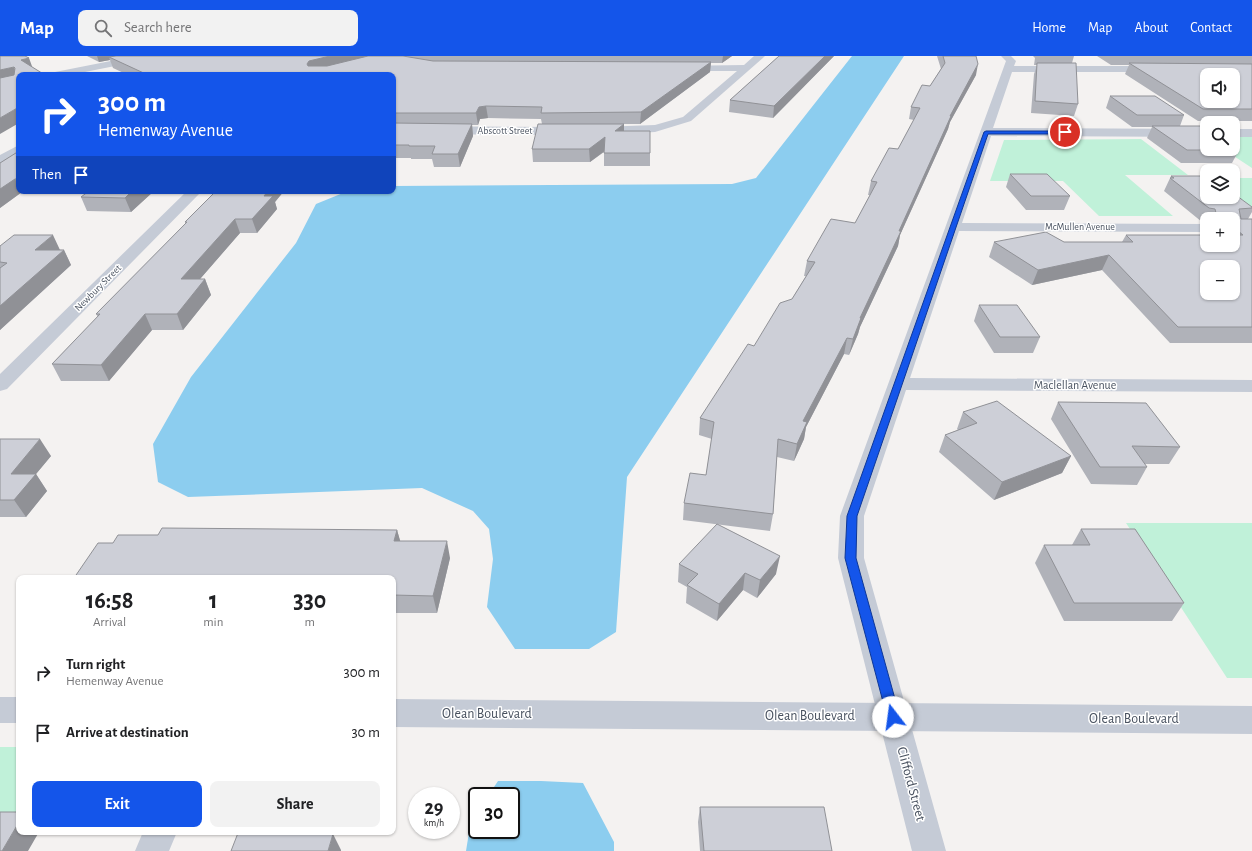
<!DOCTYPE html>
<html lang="en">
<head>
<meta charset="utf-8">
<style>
	:root { --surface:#fff; --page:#f2f2f2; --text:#202124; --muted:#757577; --accent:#1455ea }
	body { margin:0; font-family:"Alegreya Sans",sans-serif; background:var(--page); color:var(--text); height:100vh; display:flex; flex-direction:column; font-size:15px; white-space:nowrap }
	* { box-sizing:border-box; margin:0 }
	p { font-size:13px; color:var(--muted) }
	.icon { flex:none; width:22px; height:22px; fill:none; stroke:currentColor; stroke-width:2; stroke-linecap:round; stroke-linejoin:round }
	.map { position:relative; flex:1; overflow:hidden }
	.drawer { position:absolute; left:16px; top:519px; width:380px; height:260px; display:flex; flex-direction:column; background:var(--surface); border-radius:8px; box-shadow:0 1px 3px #0004 }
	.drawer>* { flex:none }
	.hud { position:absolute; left:16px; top:16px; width:380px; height:122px; border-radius:8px; box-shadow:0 1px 3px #0004; background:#1455ea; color:#fff; overflow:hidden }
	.controls { position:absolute; left:1200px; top:12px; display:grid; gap:8px }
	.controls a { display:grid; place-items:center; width:40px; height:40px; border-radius:8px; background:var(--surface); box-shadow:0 1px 3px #0004; font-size:20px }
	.speed { position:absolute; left:408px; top:731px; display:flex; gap:8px; font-size:20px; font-weight:700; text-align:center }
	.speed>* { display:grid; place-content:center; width:52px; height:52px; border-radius:50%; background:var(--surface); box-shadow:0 1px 3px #0004; line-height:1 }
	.speed small { font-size:10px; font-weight:400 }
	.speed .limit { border:2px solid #111; border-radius:6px; background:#fff; color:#111 }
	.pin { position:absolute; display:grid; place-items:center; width:34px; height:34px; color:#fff; margin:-17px; border:2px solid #fff; border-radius:50%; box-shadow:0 1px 4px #0007 }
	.me { position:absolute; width:44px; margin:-22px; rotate:345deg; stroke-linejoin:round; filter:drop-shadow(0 0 3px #0008) }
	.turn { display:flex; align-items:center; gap:14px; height:84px; padding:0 16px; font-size:18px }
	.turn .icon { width:52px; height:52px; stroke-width:2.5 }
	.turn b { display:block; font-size:28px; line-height:34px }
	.then { display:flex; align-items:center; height:38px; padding:0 16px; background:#0003; gap:8px; font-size:15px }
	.eta { display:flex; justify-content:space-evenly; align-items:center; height:68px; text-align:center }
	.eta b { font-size:24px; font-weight:700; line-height:28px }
	.action { display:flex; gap:8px; margin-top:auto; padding:8px 16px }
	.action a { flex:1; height:46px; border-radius:8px; background:var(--accent); color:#fff; font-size:16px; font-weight:700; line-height:46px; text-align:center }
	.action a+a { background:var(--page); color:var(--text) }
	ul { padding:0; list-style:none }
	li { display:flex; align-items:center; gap:12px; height:60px; padding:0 16px }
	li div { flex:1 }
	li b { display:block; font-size:15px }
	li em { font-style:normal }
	header { display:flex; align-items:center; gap:24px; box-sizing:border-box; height:56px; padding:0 20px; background:var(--accent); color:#fff }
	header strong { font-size:19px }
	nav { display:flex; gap:22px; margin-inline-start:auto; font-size:14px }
	.search { width:280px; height:36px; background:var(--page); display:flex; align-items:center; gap:10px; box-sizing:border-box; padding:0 14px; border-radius:8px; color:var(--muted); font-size:15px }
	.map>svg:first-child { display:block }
</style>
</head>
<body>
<header>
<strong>Map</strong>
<div class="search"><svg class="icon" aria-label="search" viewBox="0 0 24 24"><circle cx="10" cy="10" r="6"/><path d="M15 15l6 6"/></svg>Search here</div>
<nav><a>Home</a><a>Map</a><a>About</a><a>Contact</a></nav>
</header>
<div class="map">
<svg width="1252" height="795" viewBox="0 0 1252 795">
	<rect width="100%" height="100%" fill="#f4f2f1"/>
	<path fill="#c0f1d9" d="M1233 81H1252V112L1223 93H1233Z
		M1141 83 1188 119H1125L1173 160H1099L1063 125H990L1004 84Z
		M1233 122H1252V156L1230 141H1233Z
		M1126 467H1252V622H1227Z
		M0 691H19V758H0Z"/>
	<path fill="#8ccdef" d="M852 0H904L627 421 616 576 589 593H515L487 551 493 503 489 473 473 455 422 432 188 441 158 426 153 388 191 321 296 187 316 148 343 137 354 135H393V130L732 128 756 122Z
		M498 725H541L583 727 614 786V795H466L471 764 477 755V774H511V740H488Z"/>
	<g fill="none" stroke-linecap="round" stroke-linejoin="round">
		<path fill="#c5cbd6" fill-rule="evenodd" d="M136 0H155L150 3 70 19H50L55 16Z
			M754 0H765L691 65 655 76 600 79 594 75 600 71 655 69 683 61 737 15H680L675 12 677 10 744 9Z
			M1001 0H1011L1016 5 1014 10H1157L1162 13 1157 16H1012L993 72 1207 73V81L991 80 962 167 1207 168V176L959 175 910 322 1252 324V336L906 334 864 460V502L946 795H912L838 502 840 460 1006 5Z
			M393 70 566 71 572 75 566 79 393 78Z
			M1233 73H1252V81H1233Z
			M19 89V98L0 109V99Z
			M187 135H202L7 333 0 335V318Z
			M143 776H177L169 795H135Z"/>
		<path fill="#c5cbd6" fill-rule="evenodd" d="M0 641H19V667H0Z
			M393 643 1252 650V678L393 671Z"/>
	</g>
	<path fill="#b0b2b9" d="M87 0H403L406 1 404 0H732L722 7H711L710 16 640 68H624V75L650 97V110H604V96L590 106H533L532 93 542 68 541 63 488 62 480 63 478 69H472L473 80 460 111H434L432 103H411V102H393V19H128L113 12 110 4 99 6Z
		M779 0H834L773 62 729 56 730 44Z
		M937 0H976V19L950 66 948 73 900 179 898 190 860 271 858 278 849 299 844 298 806 371 804 383 794 405 777 401 773 458 770 475 683 464 684 447 706 419 712 383 699 379 700 362 754 290 792 243 806 220H804L807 205 855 167 870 139H868L871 125 898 93 914 64 909 63 911 51 930 30 941 13Z
		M1033 0H1074L1072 7 1078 48 1074 60 1031 57 1034 18 1037 9H1034L1035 2Z
		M1097 0H1252V65H1198L1125 18 1129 9H1111Z
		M1110 40 1184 59 1180 70 1239 94 1232 107H1181L1147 82 1152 71H1132L1106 52Z
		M19 95V135H29L27 136H22L0 152V107Z
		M1010 118 1070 140 1064 154H1026L1006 131Z
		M1171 120 1252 151V156L1248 163H1252V287H1170L1102 214 1032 229 989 201 994 186H1122L1126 179 1233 189V163H1207V167L1202 166 1164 135Z
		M154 135 131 156 87 155 81 141Z
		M216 135H284L275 146 277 153 257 177H240L200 223H205L211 239 183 274H152L109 325H61L52 308 98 261 96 258 186 168 185 166Z
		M0 190 64 194 71 209 0 274Z
		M979 249 1040 281 1033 297H994L974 265Z
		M1058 346 1180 391 1169 408H1144L1147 411 1137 429 1091 428 1051 363Z
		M963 356 1071 400 1062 417 994 444 939 396 945 379 958 374 957 373Z
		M0 383 51 400 36 418 47 435 26 461H0Z
		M1081 473 1184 547 1172 565H1064L1035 507 1044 489H1072Z
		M397 474 400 485 450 502 437 557H393V522L113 487 158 479Z
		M679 508 776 518 757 542 743 534 717 565 686 547 687 531 678 526Z
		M700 751 832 795H700L698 766Z"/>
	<path fill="#909196" d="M97 0H128L109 1 110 4 99 6Z
		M330 0H378L312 16 307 8 309 5Z
		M723 0H732L722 7Z
		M825 0H834L773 62 774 50Z
		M29 2 33 13 21 4Z
		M711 6 710 16 640 68 641 56Z
		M978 8 976 19 950 66 948 73 900 179 898 190 860 271 858 278 849 299 853 283 860 262 899 175 950 60Z
		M14 11 19 22 0 26V14Z
		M486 50 488 62 480 63 478 69 476 57 479 51Z
		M19 51V67L0 78V62Z
		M472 68 473 80 460 111 458 98Z
		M624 68V80L615 75Z
		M605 81 606 94 590 106 589 93Z
		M15 123 19 130V135H22V136L0 152V133Z
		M132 135H154L131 156 125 142Z
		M268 135H284L275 146 277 153 257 177 252 163 264 140Z
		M235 163 240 177 187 238 181 223Z
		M53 179 60 194H35Z
		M64 194 71 209 0 274V250Z
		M1109 199 1102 214 1032 229 1038 214Z
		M205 223 211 239 183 274 177 258Z
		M145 258 152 274 109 325 101 309Z
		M847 282 844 298 806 371 804 383 794 405 797 388 803 365Z
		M40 383 51 400 36 418 47 435 26 461 14 444 11 418Z
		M1071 400 1062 417 994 444 1002 426Z
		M397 474 402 491 394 485Z
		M447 485 450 502 437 557 433 540Z
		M780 500 776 518 757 542 760 524Z
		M745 517 743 534 717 565 719 548Z
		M19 766V776H39L28 795H2Z
		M333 778 341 794V795H328Z"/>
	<path fill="#cdcfd7" stroke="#909196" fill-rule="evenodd" d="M0 0H25L29 2 21 4 45 19H19V51L0 62V22L14 19 15 12 14 11 0 14Z
		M116 0H330L309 5 307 8 308 10H327L368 0H403L433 5 711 6 641 56 541 57 542 51 486 50 479 51 476 57H393V19H231L232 18 229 19H148L109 1Z
		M779 0H825L774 50 730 44Z
		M943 0H976L978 8 950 60H951L899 175H901L860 262H861L853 283 847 282 803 365 807 366 797 388 778 383 773 458 684 447 690 417 706 419 714 366 700 362 748 288 754 290 780 247 792 243 815 206 807 205 831 163 855 167 877 126 871 125 889 92 898 93 920 52 911 51 922 29 930 30 945 7Z
		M1037 7H1076L1078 48 1035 45Z
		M1129 7 1252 8V53H1203ZM1207 19H1233V45H1207Z
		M1110 40H1155L1184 59H1137Z
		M393 67 472 68 458 98H432L435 90H409V89H393Z
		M538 68H624L615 75H650V97H604L605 81 589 93H532Z
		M1152 70H1201L1207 74V93H1233V91L1239 94H1187Z
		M19 95V123H15L0 133V107Z
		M1010 118H1047L1070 140H1031Z
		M1171 120H1207V141H1233V137L1252 151V152L1239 153 1241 163H1252V271H1178L1109 199 1038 214 994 186 1046 176 1064 186H1133L1126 179H1207V189H1233V179H1243L1233 171V163H1223L1216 157 1215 153 1209 152 1170 122H1174ZM1207 211H1233V237H1207Z
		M89 135H132L125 142 81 141Z
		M216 135H268L264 140H273L252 163H235L181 223H205L177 258H145L101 309 52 308 100 258H96L187 166H185Z
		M14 179H53L35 194H64L0 250V212L7 207 0 206V190Z
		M979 249H1017L1040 281H1000Z
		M997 345 1071 400 1002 426 945 379 977 367 963 356Z
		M1058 346 1146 347 1180 391 1132 390 1147 411H1100Z
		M0 383H40L11 418H36L14 444H0Z
		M717 468 780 500 760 524 745 517 719 548 687 529 698 518 679 508Z
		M162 472 397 474 394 485H447L433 540 393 539V522H74L98 487H113L118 479H158Z
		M1081 473H1135L1184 547H1074L1044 489H1090Z
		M700 751H824L832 795H704Z
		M0 756H19V766L2 795H0Z
		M238 777 333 778 328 795H231Z"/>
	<path fill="#1455ea" stroke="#0d3798" d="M986 75H1065L1067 76 1065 78H988L857 460 856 502 900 661 898 665 893 667 889 665 887 661 845 502 847 460 984 76Z"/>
	<g text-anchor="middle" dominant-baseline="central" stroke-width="3" stroke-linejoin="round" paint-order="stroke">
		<g font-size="10" fill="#48515f" stroke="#fff">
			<text x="505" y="75">Abscott Street</text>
			<text x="1080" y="171">McMullen Avenue</text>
			<text transform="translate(98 232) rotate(-45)">Newbury Street</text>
		</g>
		<g font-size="12" fill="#48515f" stroke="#fff">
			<text x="1075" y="329">Maclellan Avenue</text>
		</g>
		<g font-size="14" fill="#48515f" stroke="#fff">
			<text x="487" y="658">Olean Boulevard</text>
			<text x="810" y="660">Olean Boulevard</text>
			<text x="1134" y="663">Olean Boulevard</text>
			<text transform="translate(911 728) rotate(75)">Clifford Street</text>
		</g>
	</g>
</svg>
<div class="controls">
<a><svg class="icon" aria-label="sound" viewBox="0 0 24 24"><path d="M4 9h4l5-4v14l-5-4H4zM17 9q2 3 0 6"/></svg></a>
<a><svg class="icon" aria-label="search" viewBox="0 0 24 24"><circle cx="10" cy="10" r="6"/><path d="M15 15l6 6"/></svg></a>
<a><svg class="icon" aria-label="layers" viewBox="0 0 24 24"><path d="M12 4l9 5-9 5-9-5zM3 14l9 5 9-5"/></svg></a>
<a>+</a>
<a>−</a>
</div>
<div class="speed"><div>29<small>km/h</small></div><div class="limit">30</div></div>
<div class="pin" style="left:1065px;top:76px;background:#d93025"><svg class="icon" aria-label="arrive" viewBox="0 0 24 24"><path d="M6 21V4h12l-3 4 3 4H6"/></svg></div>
<svg class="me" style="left:893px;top:661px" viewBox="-20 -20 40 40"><circle r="19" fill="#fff"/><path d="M0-13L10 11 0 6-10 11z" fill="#1455ea"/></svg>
<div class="hud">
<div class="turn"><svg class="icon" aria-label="right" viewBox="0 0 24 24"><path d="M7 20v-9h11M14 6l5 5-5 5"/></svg><div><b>300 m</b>Hemenway Avenue</div></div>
<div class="then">Then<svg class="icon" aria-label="arrive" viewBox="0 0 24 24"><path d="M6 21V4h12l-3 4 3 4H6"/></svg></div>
</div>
<section class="drawer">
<div class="eta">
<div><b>16:58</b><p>Arrival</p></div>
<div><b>1</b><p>min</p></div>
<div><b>330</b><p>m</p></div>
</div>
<ul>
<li><svg class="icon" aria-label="right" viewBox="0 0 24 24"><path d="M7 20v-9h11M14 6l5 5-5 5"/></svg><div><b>Turn right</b><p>Hemenway Avenue</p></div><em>300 m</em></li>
<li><svg class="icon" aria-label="arrive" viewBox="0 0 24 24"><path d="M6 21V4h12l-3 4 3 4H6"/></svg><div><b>Arrive at destination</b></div><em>30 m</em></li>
</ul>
<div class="action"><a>Exit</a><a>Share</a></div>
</section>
</div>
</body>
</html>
